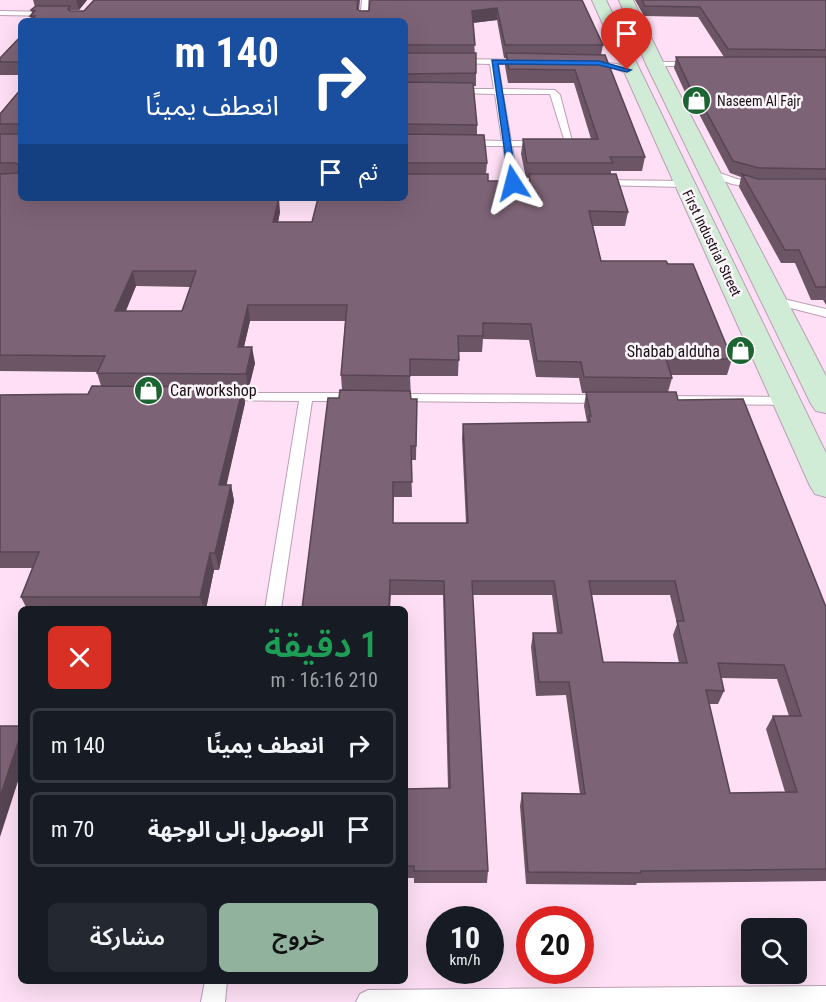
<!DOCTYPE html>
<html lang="ar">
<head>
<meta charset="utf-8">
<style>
	:root { --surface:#171b24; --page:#242831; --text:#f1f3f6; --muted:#9ea1a6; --line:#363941; --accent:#91b39e }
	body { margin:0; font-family:"Roboto Condensed","Noto Sans Arabic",sans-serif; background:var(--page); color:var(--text); direction:rtl; height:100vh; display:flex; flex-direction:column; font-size:22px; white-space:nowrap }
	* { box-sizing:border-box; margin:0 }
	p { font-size:20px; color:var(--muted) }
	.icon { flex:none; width:33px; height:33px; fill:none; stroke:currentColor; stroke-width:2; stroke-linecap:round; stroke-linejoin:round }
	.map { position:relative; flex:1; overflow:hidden; direction:ltr }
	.panel { position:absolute; left:18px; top:606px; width:390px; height:378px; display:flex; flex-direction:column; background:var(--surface); border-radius:9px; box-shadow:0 6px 24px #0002; direction:rtl }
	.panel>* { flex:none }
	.banner { position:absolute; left:18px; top:18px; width:390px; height:183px; border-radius:9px; box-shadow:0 6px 24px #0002; direction:rtl; background:#1a4fa0; color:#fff; overflow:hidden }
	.fabs { position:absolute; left:741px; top:918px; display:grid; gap:12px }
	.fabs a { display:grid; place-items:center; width:66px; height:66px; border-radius:9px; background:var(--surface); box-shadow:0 6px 24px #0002; font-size:30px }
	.speed { position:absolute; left:426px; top:906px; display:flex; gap:12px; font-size:30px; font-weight:700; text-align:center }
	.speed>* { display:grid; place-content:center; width:78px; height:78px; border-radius:50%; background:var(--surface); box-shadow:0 6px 24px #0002; line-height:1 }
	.speed small { font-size:15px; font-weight:400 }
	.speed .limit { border:9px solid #d22; background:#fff; color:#111 }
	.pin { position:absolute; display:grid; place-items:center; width:51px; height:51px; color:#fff; margin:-62px -26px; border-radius:50% 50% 50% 0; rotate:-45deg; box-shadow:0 0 6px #0007 }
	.pin .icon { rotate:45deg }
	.me { position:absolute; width:66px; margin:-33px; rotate:351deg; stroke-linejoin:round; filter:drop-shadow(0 0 4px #0008) }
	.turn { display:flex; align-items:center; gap:21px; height:126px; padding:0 30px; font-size:27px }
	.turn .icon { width:78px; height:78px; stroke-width:2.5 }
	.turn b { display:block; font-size:42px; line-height:51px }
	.then { display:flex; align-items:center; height:57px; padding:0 30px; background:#0003; gap:12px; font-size:22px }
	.round { display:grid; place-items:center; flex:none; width:63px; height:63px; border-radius:9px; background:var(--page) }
	.overview { display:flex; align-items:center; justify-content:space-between; height:102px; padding:0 30px }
	h1 { font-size:36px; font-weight:600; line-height:45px; color:#1e9e55 }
	.button { display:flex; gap:12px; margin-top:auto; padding:12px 30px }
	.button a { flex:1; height:69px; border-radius:9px; background:var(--accent); color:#111; font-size:24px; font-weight:600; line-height:69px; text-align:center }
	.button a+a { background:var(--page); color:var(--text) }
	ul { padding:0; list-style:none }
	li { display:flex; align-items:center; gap:18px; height:75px; margin:0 12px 9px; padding:0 18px; border:3px solid var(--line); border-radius:9px }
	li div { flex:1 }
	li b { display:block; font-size:22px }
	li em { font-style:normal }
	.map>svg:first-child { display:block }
</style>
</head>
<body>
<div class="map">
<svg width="826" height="1002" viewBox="0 0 826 1002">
	<rect width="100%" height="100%" fill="#fedff5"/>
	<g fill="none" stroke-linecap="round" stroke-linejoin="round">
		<defs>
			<path id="service" d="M362 0H368V21H360Z
				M0 11 53 12 56 14 53 16 0 15Z
				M456 59 528 60 529 62 525 64H498L502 89 555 90 560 95 572 141 557 147 512 146 518 183 510 185 503 146H466L461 143 466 140 502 141 495 94 453 93 449 91 453 89H494L490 64 453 63 452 61ZM503 94H550L564 139 557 141H511Z
				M588 61 617 64 637 73 633 75 613 68 585 65V61Z
				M655 62H694L698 64 694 66H652V62Z
				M711 170 737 179 763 184 765 186 760 189 732 184 708 175 706 173Z
				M600 180 684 181 689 184 684 187 597 185 595 183Z
				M775 297 826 309V317L771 303V299Z
				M225 393H360L367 397 360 401H312L281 609H265L299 401 220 400 218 397 220 394Z
				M390 394 606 395 613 399 606 403 385 401 383 398Z
				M660 396 788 397 795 401 788 405 655 403 653 400Z
				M205 981H227L225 1002H201Z
				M826 986V1002H356L360 994 368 990Z"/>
			<path id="secondary" d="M592 0H606L826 453V497L815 494 810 486Z
				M619 0H633L664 64 826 376V413L816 411 811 404 646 64Z"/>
		</defs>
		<use href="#service" stroke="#bb9fb3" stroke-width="2"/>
		<use href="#secondary" stroke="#bb9fb3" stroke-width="2"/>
		<use href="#service" fill="#fff" fill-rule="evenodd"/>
		<use href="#secondary" fill="#d0ecd7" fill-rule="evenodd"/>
	</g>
	<path fill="#6c5565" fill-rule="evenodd" d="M33 0H87L79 10H70L71 11H84L94 0H360L359 11H360L582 0 603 45 601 55 645 157 642 171H611V174L628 212 625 226H593L601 261 668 264 732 359 727 375H671L672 378 668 392 678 400 826 607V881L637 883 636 885 526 884 520 806 522 793 580 794 566 695 536 696 531 647 533 633H557L552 595H472L488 871 487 883H414V878H405V789L448 788 443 595H391L390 609H302L339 398 342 390 341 375 345 321H250L244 347 255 363 248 391H243L245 403 226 485H231L234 501 219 570H214L206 609H27L21 597 32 568H0V395L88 394 101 386 97 373 98 372 0 371V114L21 89V198L280 212 278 222H312L405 198V21L31 20 30 16 32 13 31 10 35 7ZM497 20 504 58H506L505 66 508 83H574L591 139H523L521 154 526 178H529V181H488L486 174 487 163 477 135V125L473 86H476V73L473 23ZM136 286 190 287 182 311H126ZM483 339 529 340 536 377 579 378 582 393H586L584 406 587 422 463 424 462 438 466 523H393L394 497H412L411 460H416L417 399H411L410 376H458L459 352H482ZM592 595H670L677 624 673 635 679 663 603 662ZM721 678 777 679 789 716H773L766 729 785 792 730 793 709 704H718L724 691Z
		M635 0H826V305L823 300H811L795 263H781L739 187 741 177 730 173 698 112H694L674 68 676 57H724L698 17 644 16Z
		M21 36V75H0V58Z"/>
	<path fill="#584553" d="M76 0H87L79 10Z
		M497 8V20L471 23 472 11Z
		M279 198 280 212 275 237 273 222Z
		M133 271 136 286 119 326 115 311Z
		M248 305 250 321 240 363 238 347Z
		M252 347 255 363 248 391 246 374Z
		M243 387 245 403 223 501 219 485Z
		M231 485 234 501 219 570 215 553Z
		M210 553 214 570 206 609H204L200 597Z
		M21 734V772L0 837V797Z"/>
	<path fill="#7d6376" stroke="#584553" stroke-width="1.5" fill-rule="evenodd" d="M94 0H358L357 9 360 11H369L370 0H582L603 45H505L497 8 472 11 475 45H405V21H30L35 16H30L35 11 31 10 36 6H70L68 9 70 11H84Z
		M642 0H826V50L728 49 700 7 645 6Z
		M21 36V62H0V58Z
		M405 53H476V73L405 74Z
		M506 53 605 55 645 157H610L613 163H527L523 139H598L575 70 509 69Z
		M676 57H826V169L759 168 733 161 700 100H696Z
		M405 82 473 83 477 125 405 124Z
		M21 89V198H279L273 222H312L318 198H405V174H488V181H530L529 174H616L628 212 589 211 601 261H666L668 264H693L732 359H666L672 378 584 377 581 362 537 361 531 324 483 323V336H458L459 360 410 359V376L341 375 347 305H248L238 347H252L246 374 97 373 105 356 0 355V174L18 173 19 166 16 163H0V134H18L19 126 17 124H0V114ZM133 271H196L182 311H115Z
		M405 134 484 135 487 163H405Z
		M742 174 758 179H826V287H816L799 250H785Z
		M92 386 243 387 219 485H231L215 553H210L200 597H21L39 552H0V395L88 394Z
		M340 390 410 391 411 399H417L416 446H411L412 482H393V523H468L463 424 590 422 589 416H591L586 392H676L678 400 743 399 826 607V869L641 871V873L528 872 522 793 585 794 569 682H539L533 633H562L554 581H472L488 871H414V866H405V789L450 788 444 581 390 580 389 609H302L328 398H339ZM589 581H675L684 621H677L687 663 603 662ZM718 663 784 665 801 716H773L797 792 730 793 706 690 724 691Z
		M0 726H21V734L0 797Z"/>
	<path fill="#1a73e8" stroke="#114b97" stroke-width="1.5" d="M492 60 599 61 631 70 627 72 599 65 498 64 517 183 513 186 509 183Z"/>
	<defs>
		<symbol id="shop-disc" viewBox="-11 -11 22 22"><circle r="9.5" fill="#1c6533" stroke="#fbf5f9"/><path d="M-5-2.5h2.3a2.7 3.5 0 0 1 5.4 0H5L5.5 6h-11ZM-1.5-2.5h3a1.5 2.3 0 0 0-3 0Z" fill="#fff"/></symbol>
	</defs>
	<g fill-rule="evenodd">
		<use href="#shop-disc" x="680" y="84" width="33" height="33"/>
		<use href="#shop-disc" x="724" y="334" width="33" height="33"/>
		<use href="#shop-disc" x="132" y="374" width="33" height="33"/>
	</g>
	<g text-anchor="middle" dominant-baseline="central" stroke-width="5" stroke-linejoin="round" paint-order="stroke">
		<g font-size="14" fill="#1a1017" stroke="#fbf5f9" text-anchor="start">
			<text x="717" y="101">Naseem Al Fajr</text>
		</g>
		<g font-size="14" fill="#1a1017" stroke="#fbf5f9">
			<text transform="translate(712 243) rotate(64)">First Industrial Street</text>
		</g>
		<g font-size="16" fill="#1a1017" stroke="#fbf5f9" text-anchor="end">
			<text x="720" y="351">Shabab alduha</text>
			<text x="170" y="390" text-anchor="start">Car workshop</text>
		</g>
	</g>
</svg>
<div class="fabs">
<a><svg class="icon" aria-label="search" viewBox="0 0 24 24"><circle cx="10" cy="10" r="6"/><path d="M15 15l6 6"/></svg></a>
</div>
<div class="speed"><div>10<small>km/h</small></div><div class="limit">20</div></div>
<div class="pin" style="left:627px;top:70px;background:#d93025"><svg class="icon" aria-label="arrive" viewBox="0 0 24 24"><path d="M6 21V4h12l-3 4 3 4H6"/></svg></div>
<svg class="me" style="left:513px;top:183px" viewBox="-20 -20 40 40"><path d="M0-17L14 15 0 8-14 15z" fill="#1a73e8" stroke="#fff" stroke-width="4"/></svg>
<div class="banner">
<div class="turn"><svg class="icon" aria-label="right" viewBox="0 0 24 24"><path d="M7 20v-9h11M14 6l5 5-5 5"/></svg><div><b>140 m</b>انعطف يمينًا</div></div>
<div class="then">ثم<svg class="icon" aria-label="arrive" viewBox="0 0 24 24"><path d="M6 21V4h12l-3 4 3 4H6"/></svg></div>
</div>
<section class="panel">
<div class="overview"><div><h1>1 دقيقة</h1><p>210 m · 16:16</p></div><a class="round" style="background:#d93025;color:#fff"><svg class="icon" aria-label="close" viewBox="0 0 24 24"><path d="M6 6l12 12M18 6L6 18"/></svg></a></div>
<ul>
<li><svg class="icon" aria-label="right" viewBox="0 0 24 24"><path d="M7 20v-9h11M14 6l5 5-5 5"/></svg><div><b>انعطف يمينًا</b></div><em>140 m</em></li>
<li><svg class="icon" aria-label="arrive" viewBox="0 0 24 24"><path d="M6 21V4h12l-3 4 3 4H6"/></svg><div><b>الوصول إلى الوجهة</b></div><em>70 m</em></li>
</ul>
<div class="button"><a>خروج</a><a>مشاركة</a></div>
</section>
</div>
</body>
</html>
